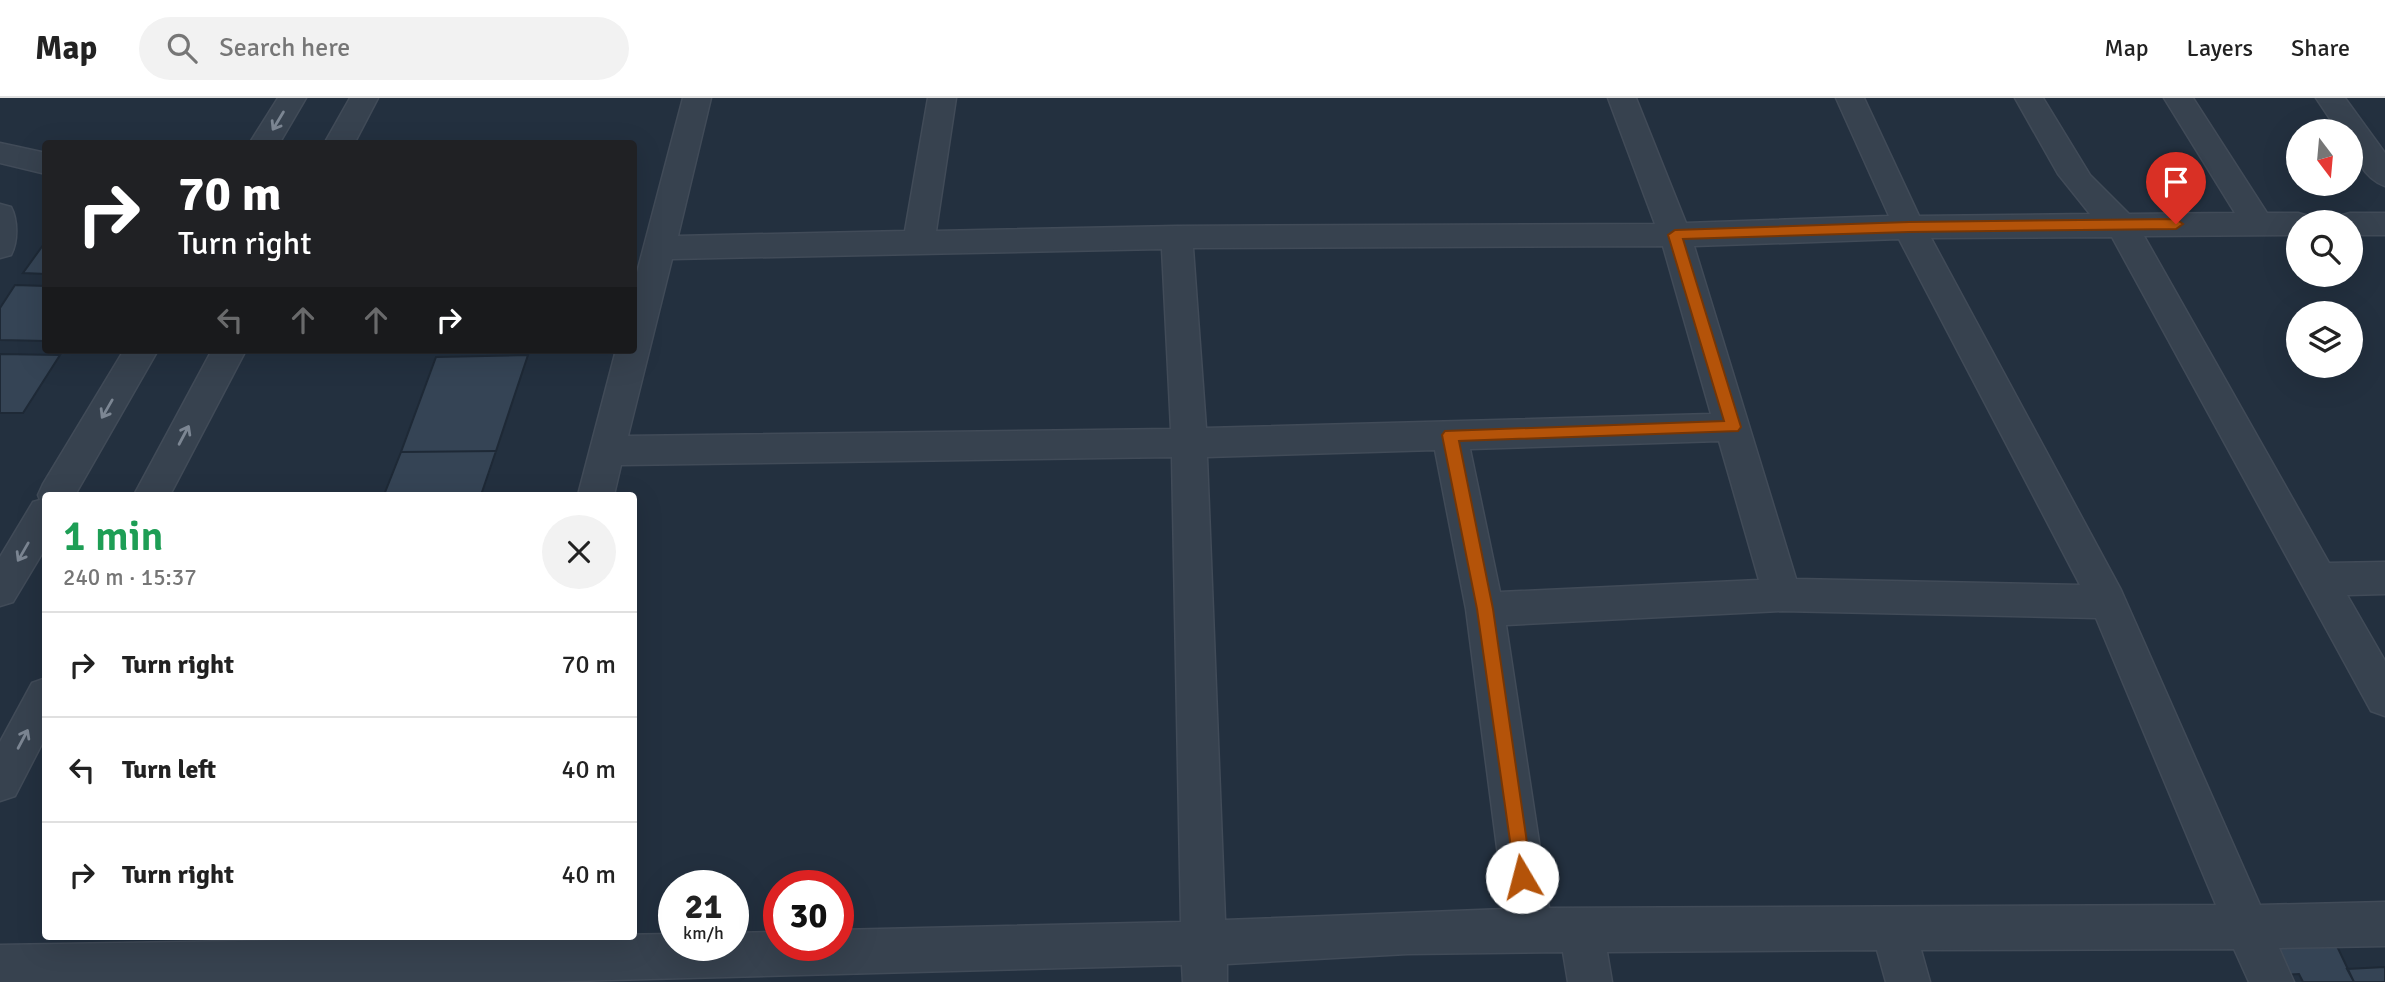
<!DOCTYPE html>
<html lang="en">
<head>
<meta charset="utf-8">
<style>
	:root { --surface:#fff; --page:#f2f2f2; --text:#222; --muted:#767676; --line:#e0e0e0 }
	body { margin:0; font-family:Signika,sans-serif; background:var(--page); color:var(--text); height:100vh; display:flex; flex-direction:column; font-size:26px; white-space:nowrap }
	* { box-sizing:border-box; margin:0 }
	p { font-size:23px; color:var(--muted) }
	.icon { flex:none; width:38px; height:38px; fill:none; stroke:currentColor; stroke-width:2; stroke-linecap:round; stroke-linejoin:round }
	.map { position:relative; flex:1; overflow:hidden }
	.sheet { position:absolute; left:42px; top:394px; width:595px; height:448px; display:flex; flex-direction:column; background:var(--surface); border-radius:7px; box-shadow:0 7px 28px #0002 }
	.sheet>* { flex:none }
	.guide { position:absolute; left:42px; top:42px; width:595px; height:214px; border-radius:7px; box-shadow:0 7px 28px #0002; background:#202124; color:#fff; overflow:hidden }
	.needle { width:46px; rotate:164deg }
	.tools { position:absolute; left:2286px; top:21px; display:grid; gap:14px }
	.tools a { display:grid; place-items:center; width:77px; height:77px; border-radius:50%; background:var(--surface); box-shadow:0 7px 28px #0002; font-size:35px }
	.speed { position:absolute; left:658px; top:772px; display:flex; gap:14px; font-size:35px; font-weight:700; text-align:center }
	.speed>* { display:grid; place-content:center; width:91px; height:91px; border-radius:50%; background:var(--surface); box-shadow:0 7px 28px #0002; line-height:1 }
	.speed small { font-size:18px; font-weight:400 }
	.speed .limit { border:10px solid #d22; background:#fff; color:#111 }
	.pin { position:absolute; display:grid; place-items:center; width:60px; height:60px; color:#fff; margin:-72px -30px; border-radius:50% 50% 50% 0; rotate:-45deg; box-shadow:0 0 7px #0007 }
	.pin .icon { rotate:45deg }
	.me { position:absolute; width:77px; margin:-38px; rotate:352deg; stroke-linejoin:round; filter:drop-shadow(0 0 5px #0008) }
	.turn { display:flex; align-items:center; gap:24px; height:147px; padding:0 21px; font-size:32px }
	.turn .icon { width:91px; height:91px; stroke-width:2.5 }
	.turn b { display:block; font-size:49px; line-height:60px }
	.lanes { display:flex; align-items:center; height:66px; padding:0 21px; background:#0003; justify-content:center; gap:35px; direction:ltr }
	.lanes .off { opacity:.35 }
	.round { display:grid; place-items:center; flex:none; width:74px; height:74px; border-radius:37px; background:var(--page) }
	.summary { display:flex; align-items:center; justify-content:space-between; height:119px; padding:0 21px }
	h1 { font-size:42px; font-weight:600; line-height:52px; color:#1e9e55 }
	ul { padding:0; list-style:none }
	li { display:flex; align-items:center; gap:21px; height:105px; padding:0 21px; border-top:2px solid var(--line) }
	li div { flex:1 }
	li b { display:block; font-size:26px }
	li em { font-style:normal }
	header { display:flex; align-items:center; gap:42px; box-sizing:border-box; height:98px; padding:0 35px; background:var(--surface); border-bottom:2px solid var(--line) }
	header strong { font-size:33px }
	nav { display:flex; gap:38px; margin-inline-start:auto; font-size:24px }
	.search { width:490px; height:63px; background:var(--page); display:flex; align-items:center; gap:18px; box-sizing:border-box; padding:0 24px; border-radius:38px; color:var(--muted); font-size:26px }
	.map>svg:first-child { display:block }
</style>
</head>
<body>
<header>
<strong>Map</strong>
<div class="search"><svg class="icon" aria-label="search" viewBox="0 0 24 24"><circle cx="10" cy="10" r="6"/><path d="M15 15l6 6"/></svg>Search here</div>
<nav><a>Map</a><a>Layers</a><a>Share</a></nav>
</header>
<div class="map">
<svg width="2385" height="884" viewBox="0 0 2385 884">
	<rect width="100%" height="100%" fill="#23303f"/>
	<path fill="#354455" stroke="#1e2936" stroke-width="2" d="M46 143V176L23 175Z
		M15 187 46 188V243L0 242V210Z
		M0 256 60 257 23 315H0Z
		M528 257 496 353 401 354 436 259Z
		M496 353 481 397H384L401 354Z
		M2335 844 2354 884H2303L2299 876 2281 877 2267 845Z
		M2385 869V884H2354L2347 871Z"/>
	<g fill="none" stroke-linecap="round" stroke-linejoin="round">
		<defs>
			<path id="street" d="M278 0H306L279 46H249Z
				M350 0H378L354 46H324Z
				M683 0H711L678 138 905 133 928 0H956L936 133 1177 128 1655 126 1608 0H1636L1686 125 1889 118 1836 0H1864L1919 118 2090 116 2058 76 2015 0H2043L2090 77 2129 116 2235 115 2164 0H2193L2267 115H2298L2309 118 2313 124H2298V137L2144 138 2329 465 2385 464V496L2347 497 2385 563V618L2371 613 2112 139 1931 140 2121 492 2260 807 2385 804V848L2279 850 2294 884H2249L2234 851 1921 852 1930 884H1886L1877 852 1607 854 1612 884H1568L1563 854 1407 856 1227 866V884H1183L1182 867 534 884H0V847L674 836V847H733V835L779 834V847H838V832L1181 824 1172 359 621 367 614 397H578L616 252H634V186ZM1899 141 2080 487 1796 481 1694 148ZM1663 148 1711 316 1206 330 1193 150ZM1162 151 1171 331 628 338 672 161ZM1719 343 1759 482 1500 494 1470 351ZM1435 352 1466 511 1505 811 1225 822 1207 359ZM1782 513 2096 520 2216 807 1549 810 1506 527Z
				M2316 0H2345L2385 55V88C2364 81 2350 54 2350 33H2338Z
				M0 45 46 55V76L0 65Z
				M0 106 11 109C18 122 18 144 11 157L0 160Z
				M2350 115H2385V137H2350V124H2335L2339 118Z
				M124 252H158L75 397H46V449L13 504 0 508V459L33 404 40 402 38 397 43 386Z
				M212 252H246L170 397H134Z
				M46 580V638L15 698 0 703V644L32 585Z"/>
		</defs>
		<use href="#street" stroke="#414b58" stroke-width="3"/>
		<use href="#street" fill="#37424f" fill-rule="evenodd"/>
	</g>
	<defs><path id="oneway-shaft" d="M-6 0H5M1.5-3L5.5 0L1.5 3" fill="none" stroke-width="1.6" stroke-linecap="round" stroke-linejoin="round" transform="scale(1.75)"/></defs>
	<g stroke="#7c8693">
		<use href="#oneway-shaft" transform="translate(278 23) rotate(121)"/>
		<use href="#oneway-shaft" transform="translate(107 311) rotate(120)"/>
		<use href="#oneway-shaft" transform="translate(184 337) rotate(-62)"/>
		<use href="#oneway-shaft" transform="translate(23 454) rotate(120)"/>
		<use href="#oneway-shaft" transform="translate(23 641) rotate(-62)"/>
	</g>
	<path fill="#b45309" stroke="#753606" stroke-width="2" d="M2176 121 2183 126 2176 131 1909 134 1683 141 1741 329 1738 333 1459 343 1493 511 1532 779 1529 785 1522 788 1516 785 1477 511 1442 337 1445 333 1724 323 1668 137 1675 132 1909 124Z"/>
</svg>
<div class="tools">
<a><svg class="needle" viewBox="-14 -14 28 28"><path d="M0-13l5 13h-10z" fill="#e53935"/><path d="M0 13l5-13h-10z" fill="#767676"/></svg></a>
<a><svg class="icon" aria-label="search" viewBox="0 0 24 24"><circle cx="10" cy="10" r="6"/><path d="M15 15l6 6"/></svg></a>
<a><svg class="icon" aria-label="layers" viewBox="0 0 24 24"><path d="M12 4l9 5-9 5-9-5zM3 14l9 5 9-5"/></svg></a>
</div>
<div class="speed"><div>21<small>km/h</small></div><div class="limit">30</div></div>
<div class="pin" style="left:2176px;top:126px;background:#d93025"><svg class="icon" aria-label="arrive" viewBox="0 0 24 24"><path d="M6 21V4h12l-3 4 3 4H6"/></svg></div>
<svg class="me" style="left:1522px;top:779px" viewBox="-20 -20 40 40"><circle r="19" fill="#fff"/><path d="M0-13L10 11 0 6-10 11z" fill="#b45309"/></svg>
<div class="guide">
<div class="turn"><svg class="icon" aria-label="right" viewBox="0 0 24 24"><path d="M7 20v-9h11M14 6l5 5-5 5"/></svg><div><b>70 m</b>Turn right</div></div>
<div class="lanes"><svg class="icon off" aria-label="left" viewBox="0 0 24 24"><path d="M17 20v-9H6M10 6l-5 5 5 5"/></svg><svg class="icon off" aria-label="ahead" viewBox="0 0 24 24"><path d="M12 20V5M6 11l6-6 6 6"/></svg><svg class="icon off" aria-label="ahead" viewBox="0 0 24 24"><path d="M12 20V5M6 11l6-6 6 6"/></svg><svg class="icon" aria-label="right" viewBox="0 0 24 24"><path d="M7 20v-9h11M14 6l5 5-5 5"/></svg></div>
</div>
<section class="sheet">
<div class="summary"><div><h1>1 min</h1><p>240 m · 15:37</p></div><a class="round"><svg class="icon" aria-label="close" viewBox="0 0 24 24"><path d="M6 6l12 12M18 6L6 18"/></svg></a></div>
<ul>
<li><svg class="icon" aria-label="right" viewBox="0 0 24 24"><path d="M7 20v-9h11M14 6l5 5-5 5"/></svg><div><b>Turn right</b></div><em>70 m</em></li>
<li><svg class="icon" aria-label="left" viewBox="0 0 24 24"><path d="M17 20v-9H6M10 6l-5 5 5 5"/></svg><div><b>Turn left</b></div><em>40 m</em></li>
<li><svg class="icon" aria-label="right" viewBox="0 0 24 24"><path d="M7 20v-9h11M14 6l5 5-5 5"/></svg><div><b>Turn right</b></div><em>40 m</em></li>
</ul>
</section>
</div>
</body>
</html>
